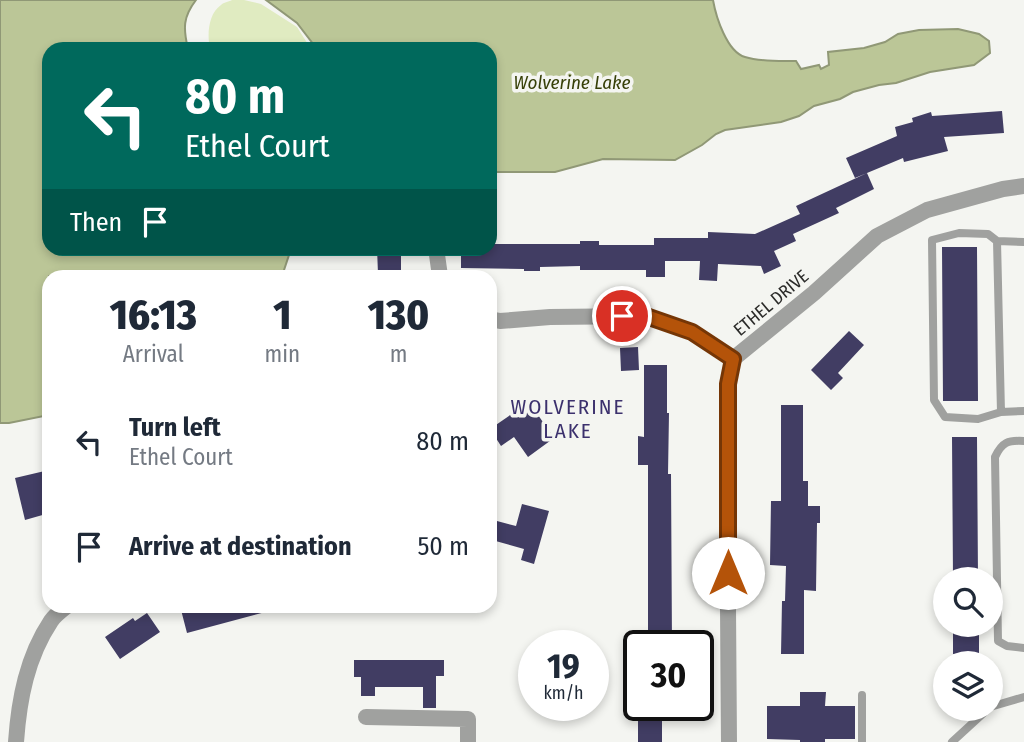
<!DOCTYPE html>
<html lang="en">
<head>
<meta charset="utf-8">
<style>
	:root { --surface:#fff; --page:#f6f6f7; --text:#1f2937; --muted:#747a83 }
	body { margin:0; font-family:"Fira Sans Condensed",sans-serif; background:var(--page); color:var(--text); height:100vh; display:flex; flex-direction:column; font-size:26px; white-space:nowrap }
	* { box-sizing:border-box; margin:0 }
	p { font-size:23px; color:var(--muted) }
	.icon { flex:none; width:38px; height:38px; fill:none; stroke:currentColor; stroke-width:2; stroke-linecap:round; stroke-linejoin:round }
	.map { position:relative; flex:1; overflow:hidden }
	.drawer { position:absolute; left:42px; top:270px; width:455px; height:343px; display:flex; flex-direction:column; background:var(--surface); border-radius:21px; box-shadow:0 4px 10px #0003 }
	.drawer>* { flex:none }
	.hud { position:absolute; left:42px; top:42px; width:455px; height:214px; border-radius:21px; box-shadow:0 4px 10px #0003; background:#00695c; color:#fff; overflow:hidden }
	.tools { position:absolute; left:933px; top:567px; display:grid; gap:14px }
	.tools a { display:grid; place-items:center; width:70px; height:70px; border-radius:50%; background:var(--surface); box-shadow:0 4px 10px #0003; font-size:35px }
	.speed { position:absolute; left:518px; top:630px; display:flex; gap:14px; font-size:35px; font-weight:700; text-align:center }
	.speed>* { display:grid; place-content:center; width:91px; height:91px; border-radius:50%; background:var(--surface); box-shadow:0 4px 10px #0003; line-height:1 }
	.speed small { font-size:18px; font-weight:400 }
	.speed .limit { border:4px solid #111; border-radius:10px; background:#fff; color:#111 }
	.pin { position:absolute; display:grid; place-items:center; width:60px; height:60px; color:#fff; margin:-30px; border:4px solid #fff; border-radius:50%; box-shadow:0 2px 7px #0007 }
	.me { position:absolute; width:77px; margin:-38px; rotate:0deg; stroke-linejoin:round; filter:drop-shadow(0 0 5px #0008) }
	.turn { display:flex; align-items:center; gap:24px; height:147px; padding:0 28px; font-size:32px }
	.turn .icon { width:91px; height:91px; stroke-width:2.5 }
	.turn b { display:block; font-size:49px; line-height:60px }
	.then { display:flex; align-items:center; height:66px; padding:0 28px; background:#0003; gap:14px; font-size:26px }
	.eta { display:flex; justify-content:space-evenly; align-items:center; height:119px; text-align:center }
	.eta b { font-size:42px; font-weight:800; line-height:49px }
	ul { padding:0; list-style:none }
	li { display:flex; align-items:center; gap:21px; height:105px; padding:0 28px }
	li div { flex:1 }
	li b { display:block; font-size:26px }
	li em { font-style:normal }
	.map>svg:first-child { display:block }
</style>
</head>
<body>
<div class="map">
<svg width="1024" height="742" viewBox="0 0 1024 742">
	<rect width="100%" height="100%" fill="#f4f5f1"/>
	<path fill="#e0ebc1" d="M232 0H244L261 4 297 27 311 49H210C207 35 208 14 221 5 224 2 228 2 232 0Z"/>
	<path fill="#bbc697" stroke="#909876" stroke-width="2" d="M0 0H196C183 17 183 28 188 49H49V248L291 249 282 276H49V415L9 423H0Z
		M266 0H713C716 17 727 52 745 57 761 62 780 61 796 61L801 69 819 65 821 69 829 65 828 52 864 48 885 42 898 34 919 30 958 29 979 34 989 41 990 53 974 65 930 72 896 83 879 85 853 92 840 99 814 106 799 116 781 122 725 130 716 134 702 145 675 160 603 159 555 172H490V49H317L297 23Z"/>
	<path fill="#413d63" d="M1002 111 1004 133 944 137 948 151 904 162 903 158 855 178 846 158 897 136 895 127 913 122 912 118 931 112 932 116Z
		M867 173 874 189 836 208 839 213 793 234 796 241 774 251 781 266 764 274 761 266 718 264 717 281 699 280 700 261H665V277H646V270H580V266L540 267V271H524V269L461 268V251H477V248H490V244H580V241H599V245H654V238H708V232L755 234 800 214 796 206Z
		M942 247H977L978 401H943Z
		M377 248H401V274H378Z
		M849 331 864 345 838 373 843 378 831 390 811 370Z
		M638 347 639 370 621 371 620 348Z
		M644 365H667V413H669L668 474H671L672 646H648V465H638V436L644 437Z
		M529 402 554 438 528 457 514 437 501 446 490 429Z
		M781 405H803V481H808V506H820V523H817L816 591 804 590V654H781L782 601H785L786 566 770 565 771 501H781Z
		M952 437H977L978 579H953Z
		M49 470V497L42 499 46 514 25 520 15 478Z
		M522 504 549 511 534 564 521 560 524 549 492 540 497 521 516 526Z
		M180 606H273V610L187 633Z
		M147 613 160 632 120 659 105 637 133 618 135 621Z
		M953 625H979V653L953 654Z
		M354 660H444V676H436V708H423V687H375V696H361V677H354Z
		M800 692H826L825 706H855V739H825V742H800V740L767 739V706H800Z
		M638 705H662V742H638Z"/>
	<g fill="none" stroke-linecap="round" stroke-linejoin="round">
		<path stroke="#a0a19f" stroke-width="8" d="M997 241 1001 412
			M1024 242 997 241 988 234 959 233 932 240 934 400 945 417 978 419 1001 412 1024 411
			M1024 441C1008 440 1002 442 995 457L998 641 1007 646 1024 648
			M990 707 1024 697
			M862 742V695
			M952 742 988 709"/>
		<path stroke="#a0a19f" stroke-width="16" d="M436 248 440 276
			M490 319 500 321 550 317 646 316 692 332 733 359
			M366 717 468 719V742
			M16 742C19 699 27 657 51 621 55 615 62 610 67 606
			M729 742 727 472 728 384 733 359 814 293 877 236 927 210 1003 189 1024 186"/>
	</g>
	<g fill="none" stroke-linecap="round" stroke-linejoin="round">
		<defs>
			<path id="route" d="M622 316H646L692 332 733 359 728 384V573"/>
		</defs>
		<use href="#route" stroke="#753606" stroke-width="18"/>
		<use href="#route" stroke="#b45309" stroke-width="12"/>
	</g>
	<g text-anchor="middle" dominant-baseline="central" stroke-width="7" stroke-linejoin="round" paint-order="stroke">
		<g font-size="18" fill="#2b2b29" stroke="#f4f5f1">
			<text transform="translate(771 303) rotate(-40)">ETHEL DRIVE</text>
		</g>
		<g font-size="19" font-style="italic" fill="#374008" stroke="#f4f5f1">
			<text x="572" y="82">Wolverine Lake</text>
		</g>
		<g font-size="21" letter-spacing="2" fill="#3c316d" stroke="#f4f5f1">
			<text x="568" y="407">WOLVERINE<tspan x="568" dy="24">LAKE</tspan></text>
		</g>
	</g>
</svg>
<div class="tools">
<a><svg class="icon" aria-label="search" viewBox="0 0 24 24"><circle cx="10" cy="10" r="6"/><path d="M15 15l6 6"/></svg></a>
<a><svg class="icon" aria-label="layers" viewBox="0 0 24 24"><path d="M12 4l9 5-9 5-9-5zM3 14l9 5 9-5"/></svg></a>
</div>
<div class="speed"><div>19<small>km/h</small></div><div class="limit">30</div></div>
<div class="pin" style="left:622px;top:316px;background:#d93025"><svg class="icon" aria-label="arrive" viewBox="0 0 24 24"><path d="M6 21V4h12l-3 4 3 4H6"/></svg></div>
<svg class="me" style="left:728px;top:573px" viewBox="-20 -20 40 40"><circle r="19" fill="#fff"/><path d="M0-13L10 11 0 6-10 11z" fill="#b45309"/></svg>
<div class="hud">
<div class="turn"><svg class="icon" aria-label="left" viewBox="0 0 24 24"><path d="M17 20v-9H6M10 6l-5 5 5 5"/></svg><div><b>80 m</b>Ethel Court</div></div>
<div class="then">Then<svg class="icon" aria-label="arrive" viewBox="0 0 24 24"><path d="M6 21V4h12l-3 4 3 4H6"/></svg></div>
</div>
<section class="drawer">
<div class="eta">
<div><b>16:13</b><p>Arrival</p></div>
<div><b>1</b><p>min</p></div>
<div><b>130</b><p>m</p></div>
</div>
<ul>
<li><svg class="icon" aria-label="left" viewBox="0 0 24 24"><path d="M17 20v-9H6M10 6l-5 5 5 5"/></svg><div><b>Turn left</b><p>Ethel Court</p></div><em>80 m</em></li>
<li><svg class="icon" aria-label="arrive" viewBox="0 0 24 24"><path d="M6 21V4h12l-3 4 3 4H6"/></svg><div><b>Arrive at destination</b></div><em>50 m</em></li>
</ul>
</section>
</div>
</body>
</html>
